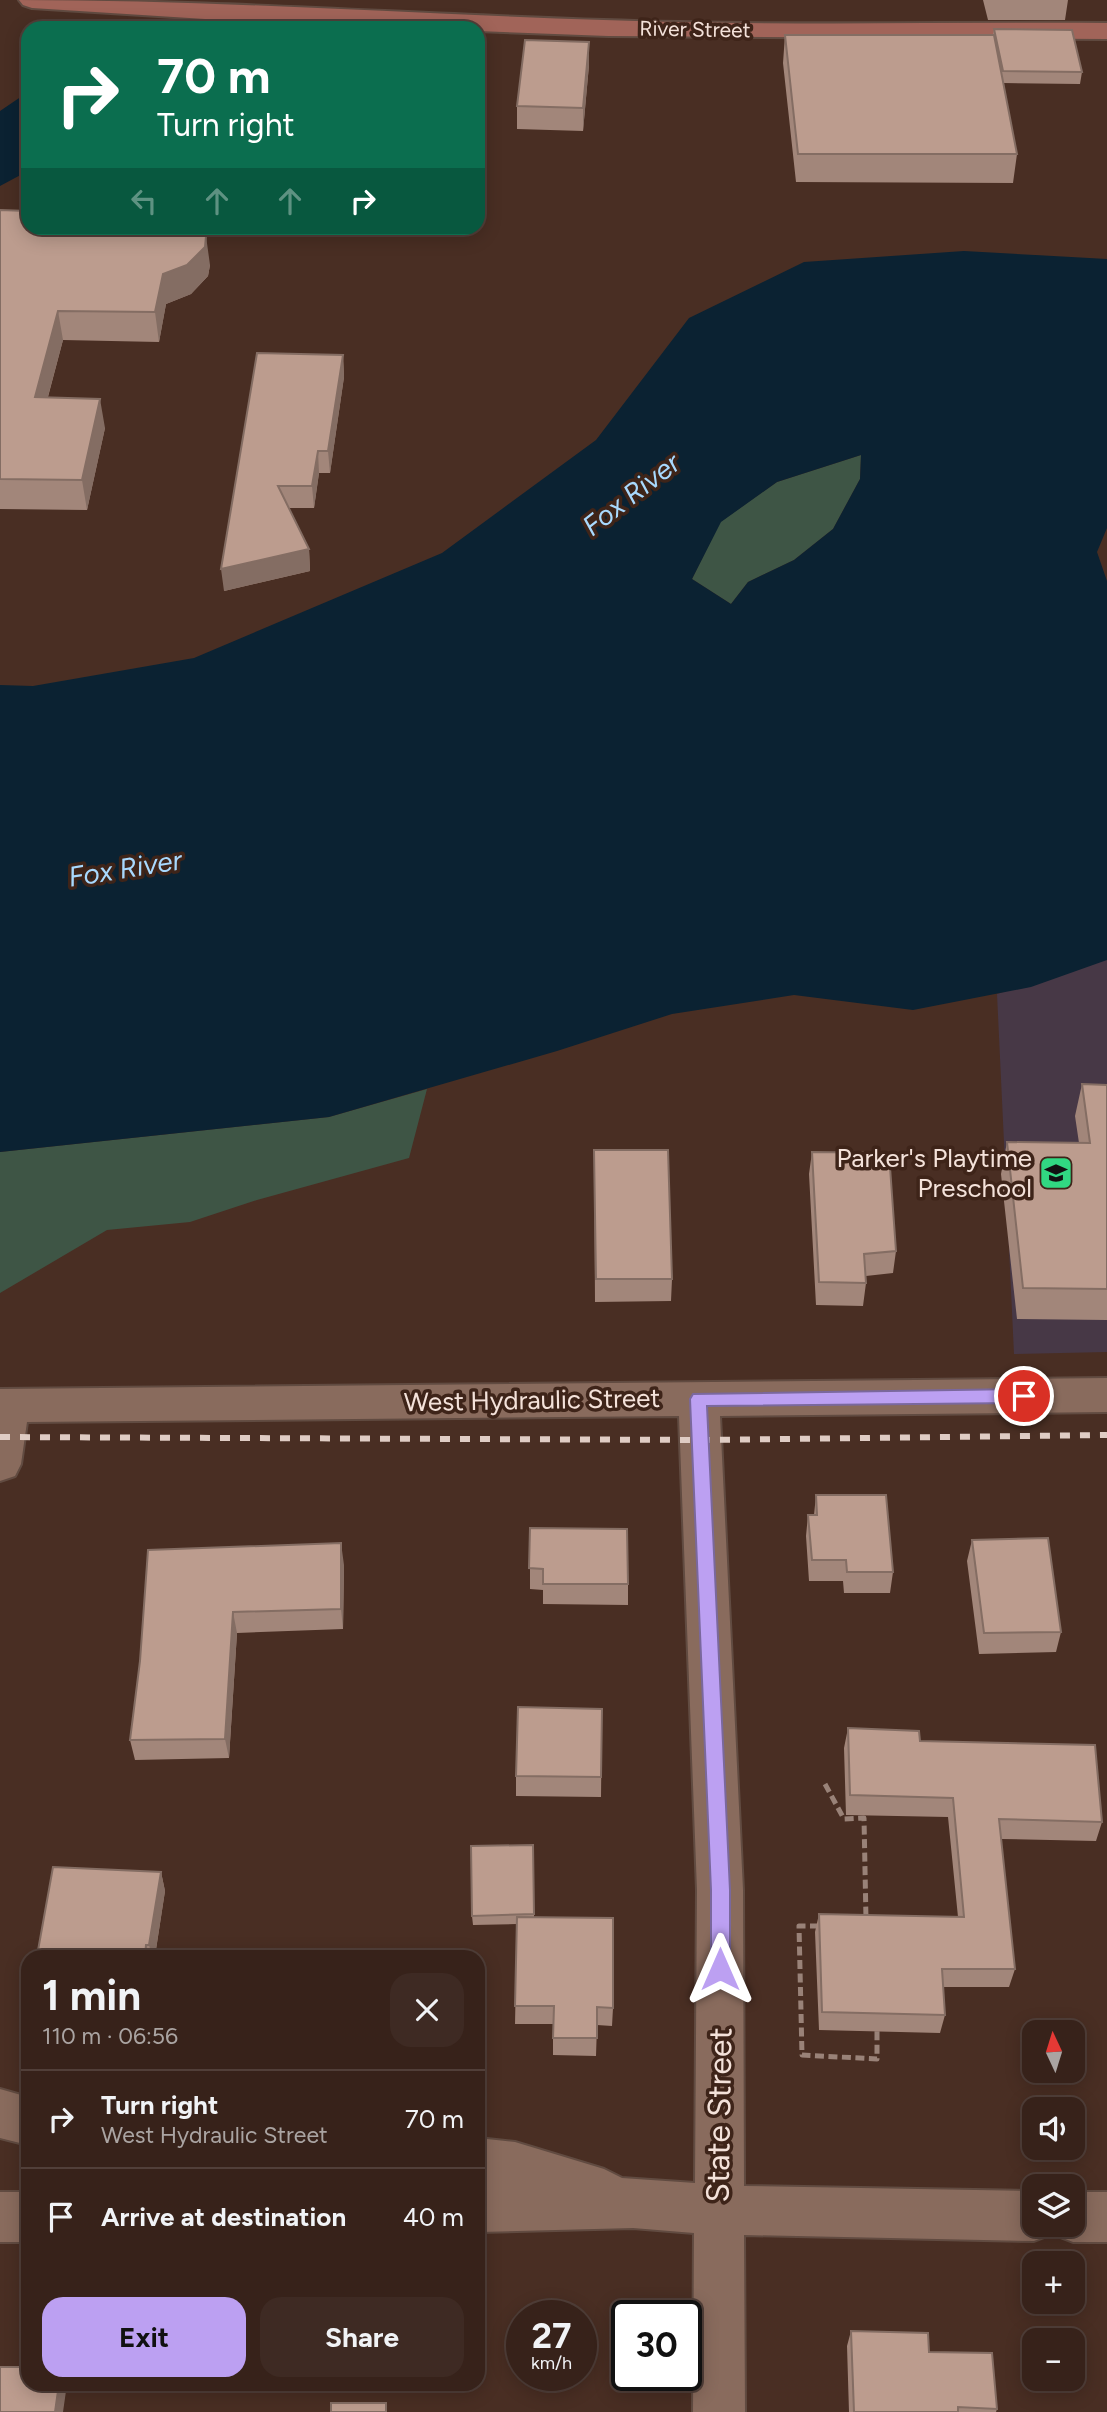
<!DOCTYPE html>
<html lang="en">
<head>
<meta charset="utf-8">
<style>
	:root { --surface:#37221a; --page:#3e2a23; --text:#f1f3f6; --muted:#aaa4a2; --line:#513f39; --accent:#bca0f2 }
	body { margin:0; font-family:Figtree,sans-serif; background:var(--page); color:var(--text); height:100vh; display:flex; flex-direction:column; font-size:26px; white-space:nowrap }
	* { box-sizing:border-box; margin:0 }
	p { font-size:23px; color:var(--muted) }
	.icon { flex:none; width:38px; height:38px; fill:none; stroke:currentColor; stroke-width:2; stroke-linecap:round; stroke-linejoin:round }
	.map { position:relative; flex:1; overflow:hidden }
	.sheet { position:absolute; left:21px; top:1950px; width:464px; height:441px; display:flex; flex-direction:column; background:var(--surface); border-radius:21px; box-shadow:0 4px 18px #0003,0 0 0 2px var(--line) }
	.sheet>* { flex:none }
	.hud { position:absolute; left:21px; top:21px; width:464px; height:214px; border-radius:21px; box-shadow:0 4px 18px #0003,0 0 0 2px var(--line); background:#0b6e4f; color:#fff; overflow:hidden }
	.needle { width:46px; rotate:356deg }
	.fabs { position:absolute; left:1022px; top:2020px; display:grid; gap:14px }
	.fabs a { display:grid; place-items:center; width:63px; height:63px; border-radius:14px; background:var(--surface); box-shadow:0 4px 18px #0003,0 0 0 2px var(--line); font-size:35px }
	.speed { position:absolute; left:506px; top:2300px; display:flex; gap:14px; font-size:35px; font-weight:700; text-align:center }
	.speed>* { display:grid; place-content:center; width:91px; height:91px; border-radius:50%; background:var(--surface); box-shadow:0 4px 18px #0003,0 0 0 2px var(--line); line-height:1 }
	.speed small { font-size:18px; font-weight:400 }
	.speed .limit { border:4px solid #111; border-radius:10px; background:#fff; color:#111 }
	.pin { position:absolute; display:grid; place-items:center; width:60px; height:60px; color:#fff; margin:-30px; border:4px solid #fff; border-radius:50%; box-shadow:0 2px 7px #0007 }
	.me { position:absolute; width:77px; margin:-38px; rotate:0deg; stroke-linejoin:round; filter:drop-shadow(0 0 5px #0008) }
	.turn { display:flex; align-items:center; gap:24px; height:147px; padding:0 21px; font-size:32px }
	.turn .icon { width:91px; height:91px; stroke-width:2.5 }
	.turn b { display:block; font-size:49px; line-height:60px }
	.lanes { display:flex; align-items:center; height:66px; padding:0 21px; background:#0003; justify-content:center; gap:35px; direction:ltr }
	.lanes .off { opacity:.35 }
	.round { display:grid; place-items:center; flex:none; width:74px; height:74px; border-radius:21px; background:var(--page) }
	.headline { display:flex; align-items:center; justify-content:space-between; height:119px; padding:0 21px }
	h1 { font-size:42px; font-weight:700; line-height:52px }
	.cta { display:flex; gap:14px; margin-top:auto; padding:14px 21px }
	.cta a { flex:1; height:80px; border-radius:21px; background:var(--accent); color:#111; font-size:28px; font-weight:700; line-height:80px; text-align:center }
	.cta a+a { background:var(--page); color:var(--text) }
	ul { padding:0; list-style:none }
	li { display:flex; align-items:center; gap:21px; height:98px; padding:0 21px; border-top:2px solid var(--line) }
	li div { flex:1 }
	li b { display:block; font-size:26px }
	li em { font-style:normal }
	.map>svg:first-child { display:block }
</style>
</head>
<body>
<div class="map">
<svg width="1107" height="2412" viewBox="0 0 1107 2412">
	<rect width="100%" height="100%" fill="#492e23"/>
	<path fill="#473846" d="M1107 958V1352L1014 1354 997 994Z"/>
	<path fill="#3e5545" d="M861 455 860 479 833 529 794 560 748 582 731 604 692 579 720 522 777 482Z
		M427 1089 409 1158 257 1200 190 1222 107 1230 0 1293V1152L329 1117Z"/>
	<path fill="#0b2232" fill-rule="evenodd" d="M28 92V171L0 186V111Z
		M964 251 1107 259V528L1097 552 1107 581V960L1031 987 913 1010 794 995 672 1014 557 1051 329 1117 0 1152V685L33 686 194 658 442 553 596 440 689 318 804 262ZM861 455 860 479 833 529 794 560 748 582 731 604 692 579 721 522 777 482Z"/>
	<path fill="#492e23" d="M125 0H205L208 27 125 21 128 19Z"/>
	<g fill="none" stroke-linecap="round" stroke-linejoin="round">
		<defs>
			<path id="street" d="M1107 1378V1412L720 1416 743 1890 744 2186 1034 2191V2224H1073V2192H1107V2242H1073L1055 2235 1053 2230 1052 2234 1034 2241 744 2235 745 2412H693L694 2233 633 2228 478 2232V2138L515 2142 604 2169 622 2178 695 2183 697 1890 679 1416 27 1422 21 1464 15 1476 0 1481V1389Z
				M0 2089 28 2097V2145L0 2138Z
				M0 2192H28V2242H0Z"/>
			<path id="secondary" d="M19 0C214 0 409 14 604 20 771 26 940 22 1107 23V39L608 36 478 31V28L283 24 32 8 23 5Z"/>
		</defs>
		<use href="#street" stroke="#614b41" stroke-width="4"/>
		<use href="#secondary" stroke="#614b41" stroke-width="4"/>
		<path stroke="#998278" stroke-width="5" stroke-dasharray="9 4.5" stroke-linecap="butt" d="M825 1784 844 1819 864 1818 866 1920
			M819 1926H799L802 2055 877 2059V2031"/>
		<use href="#street" fill="#896b5d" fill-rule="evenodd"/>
		<use href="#secondary" fill="#a16459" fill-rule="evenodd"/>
		<path stroke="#dfccc4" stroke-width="6" stroke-dasharray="10 10" stroke-linecap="butt" d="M0 1437 700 1440 1107 1435"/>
	</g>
	<path fill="#a2867a" d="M983 0H1068L1065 20H988Z
		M994 29 1082 72 1080 84 1003 83 1017 154 1013 183 796 182 783 63 785 35H993Z
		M589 42V65L583 131 517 129V106Z
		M0 210 210 265 208 276 191 294 166 304 159 342 63 340 48 397 105 428 87 510 0 509Z
		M343 355 344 377 330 473H319L314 508H289L309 549 310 571 224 591Z
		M1082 1084 1107 1085V1320L1017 1319 1001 1174 1007 1142 1079 1143 1075 1116Z
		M594 1150 672 1279 671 1301 595 1302Z
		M812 1152 896 1251 893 1273 866 1276V1283L863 1306 816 1305 809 1174Z
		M816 1495 893 1572 890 1593H844L843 1581H809L806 1536 808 1515H814Z
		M530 1528 628 1584V1605L543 1604V1590L530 1589Z
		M972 1540 1061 1632 1056 1652 979 1654 967 1561Z
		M148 1550 344 1565 343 1629 237 1633 229 1758 135 1760 130 1740 140 1661Z
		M602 1709 601 1797 516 1796V1776Z
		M848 1728 920 1741 1102 1822 1096 1841 1001 1839 1015 1969 1009 1987H943L945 2015 940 2033 819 2030 815 1932 819 1914 958 1917 948 1817 846 1815 844 1748Z
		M533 1845 534 1917 613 2008 612 2026 597 2025 596 2056 553 2055V2024H515L517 1924 473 1925 472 1916Z
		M161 1872 165 1891 155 1956H37Z
		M28 2008V2063L21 2045Z
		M851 2331 997 2409 996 2412H849L847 2346Z"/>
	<path fill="#846d63" d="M589 42V65L583 131V108Z
		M206 236 210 265 208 276 191 294 166 304 159 342 155 312 163 274Z
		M58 311 63 340 40 426 35 397Z
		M343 355 344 377 330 473 328 451Z
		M100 399 105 428 87 510 82 480Z
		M318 451 319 473 314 508 312 486Z
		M309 549 310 571 224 591 221 569Z
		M341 1543 344 1565 343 1629 341 1609Z
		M233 1612 237 1633 229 1758 225 1739Z
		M161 1872 165 1891 155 1956H152L149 1945Z
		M146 1945 149 1956H145Z
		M59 2384H67L63 2412H55Z"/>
	<path fill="#bc9c8e" stroke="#846d63" stroke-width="2" d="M994 29 1072 30 1082 72 1003 71Z
		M785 35H994L1017 154H798Z
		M525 40 589 42 583 108 517 106Z
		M0 210 28 211V228H203L206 236 205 247 187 265 163 274 155 312 58 311 35 397 100 399 82 480 0 479Z
		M257 353 343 355 328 451H318L312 486H278L309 549 221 569Z
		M1082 1084 1107 1085V1289L1023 1288 1007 1142 1090 1143Z
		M594 1150H668L672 1279H596Z
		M812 1152 889 1153 896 1251 864 1254 866 1283 819 1282Z
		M816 1495H886L893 1572H847L846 1560H812L808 1515H817Z
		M530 1528 627 1529 628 1584H543V1569L529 1568Z
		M1048 1538 1061 1632 984 1633 972 1540Z
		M341 1543V1609L233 1612 225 1739 130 1740 140 1661 148 1550Z
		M518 1707 602 1709 601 1777 516 1776Z
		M848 1728 919 1731 920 1741 1095 1745 1102 1822 999 1819 1015 1969H942L945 2015 822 2012 819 1914 964 1917 953 1798 850 1795Z
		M533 1845 534 1914 472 1916 471 1846Z
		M53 1867 161 1872 149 1945H146L145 1956H37Z
		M517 1917 613 1918V2008L597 2007V2038H553L554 2006H515Z
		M28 2008V2046L21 2045Z
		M851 2331 928 2333 929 2352 992 2353 997 2409 958 2407V2412H854Z
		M0 2367H28V2384H59L55 2412H0Z
		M331 2403H386V2412H331Z"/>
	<path fill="#bca0f2" stroke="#7a689d" stroke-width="2" d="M1024 1389 1030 1391 1033 1396 1030 1401 1024 1403 707 1406 730 1890V1969L727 1976 720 1979 714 1976 711 1969V1890L690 1399 693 1394Z"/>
	<defs>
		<symbol id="school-square" viewBox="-11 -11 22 22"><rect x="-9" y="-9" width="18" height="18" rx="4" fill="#31d882" stroke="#3e2419"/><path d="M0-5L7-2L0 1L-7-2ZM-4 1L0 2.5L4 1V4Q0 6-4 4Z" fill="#111"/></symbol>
	</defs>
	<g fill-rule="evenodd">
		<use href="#school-square" x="1037" y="1154" width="38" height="38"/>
	</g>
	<g text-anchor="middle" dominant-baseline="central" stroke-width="7" stroke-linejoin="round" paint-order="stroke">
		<g font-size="21" fill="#f4e2da" stroke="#3e2419">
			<text transform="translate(695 29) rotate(1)">River Street</text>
		</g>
		<g font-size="26" fill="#f4e2da" stroke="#3e2419" text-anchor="end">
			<text x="1032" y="1158">Parker's Playtime<tspan x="1032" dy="30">Preschool</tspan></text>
		</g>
		<g font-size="26" fill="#f4e2da" stroke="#3e2419">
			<text transform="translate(532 1400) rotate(-1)">West Hydraulic Street</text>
		</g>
		<g font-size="28" font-style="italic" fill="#a8d9fe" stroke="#3e2419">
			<text transform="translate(631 494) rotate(-38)">Fox River</text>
			<text transform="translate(125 868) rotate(-9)">Fox River</text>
		</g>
		<g font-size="32" fill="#f4e2da" stroke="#3e2419">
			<text transform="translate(719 2115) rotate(-89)">State Street</text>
		</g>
	</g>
</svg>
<div class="fabs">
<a><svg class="needle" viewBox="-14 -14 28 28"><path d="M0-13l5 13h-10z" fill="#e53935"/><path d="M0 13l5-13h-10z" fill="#aaa4a2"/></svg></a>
<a><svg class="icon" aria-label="sound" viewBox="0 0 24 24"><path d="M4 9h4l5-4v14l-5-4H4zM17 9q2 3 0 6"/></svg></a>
<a><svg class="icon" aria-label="layers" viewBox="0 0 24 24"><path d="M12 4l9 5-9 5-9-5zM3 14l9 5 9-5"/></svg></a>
<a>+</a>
<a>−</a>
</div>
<div class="speed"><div>27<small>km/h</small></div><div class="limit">30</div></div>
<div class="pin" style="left:1024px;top:1396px;background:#d93025"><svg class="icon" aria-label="arrive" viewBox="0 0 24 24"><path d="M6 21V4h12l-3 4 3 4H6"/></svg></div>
<svg class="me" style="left:720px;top:1969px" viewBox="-20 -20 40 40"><path d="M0-17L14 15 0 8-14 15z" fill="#bca0f2" stroke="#fff" stroke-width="4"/></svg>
<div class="hud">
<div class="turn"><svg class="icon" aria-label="right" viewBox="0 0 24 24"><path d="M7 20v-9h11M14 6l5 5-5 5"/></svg><div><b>70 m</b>Turn right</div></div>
<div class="lanes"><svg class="icon off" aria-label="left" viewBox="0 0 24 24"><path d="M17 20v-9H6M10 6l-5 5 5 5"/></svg><svg class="icon off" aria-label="ahead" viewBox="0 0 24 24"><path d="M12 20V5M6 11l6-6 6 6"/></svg><svg class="icon off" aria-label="ahead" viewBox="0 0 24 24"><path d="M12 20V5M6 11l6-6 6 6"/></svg><svg class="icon" aria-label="right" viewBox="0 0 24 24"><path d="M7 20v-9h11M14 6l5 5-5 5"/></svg></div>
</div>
<section class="sheet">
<div class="headline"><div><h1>1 min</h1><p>110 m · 06:56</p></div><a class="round"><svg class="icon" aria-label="close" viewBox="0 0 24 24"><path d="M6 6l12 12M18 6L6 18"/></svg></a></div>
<ul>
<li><svg class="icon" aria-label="right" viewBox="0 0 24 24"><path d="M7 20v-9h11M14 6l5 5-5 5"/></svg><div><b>Turn right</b><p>West Hydraulic Street</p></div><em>70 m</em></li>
<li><svg class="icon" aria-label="arrive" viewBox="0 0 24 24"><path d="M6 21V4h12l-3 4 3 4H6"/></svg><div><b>Arrive at destination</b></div><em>40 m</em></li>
</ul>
<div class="cta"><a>Exit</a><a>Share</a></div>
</section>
</div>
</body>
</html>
